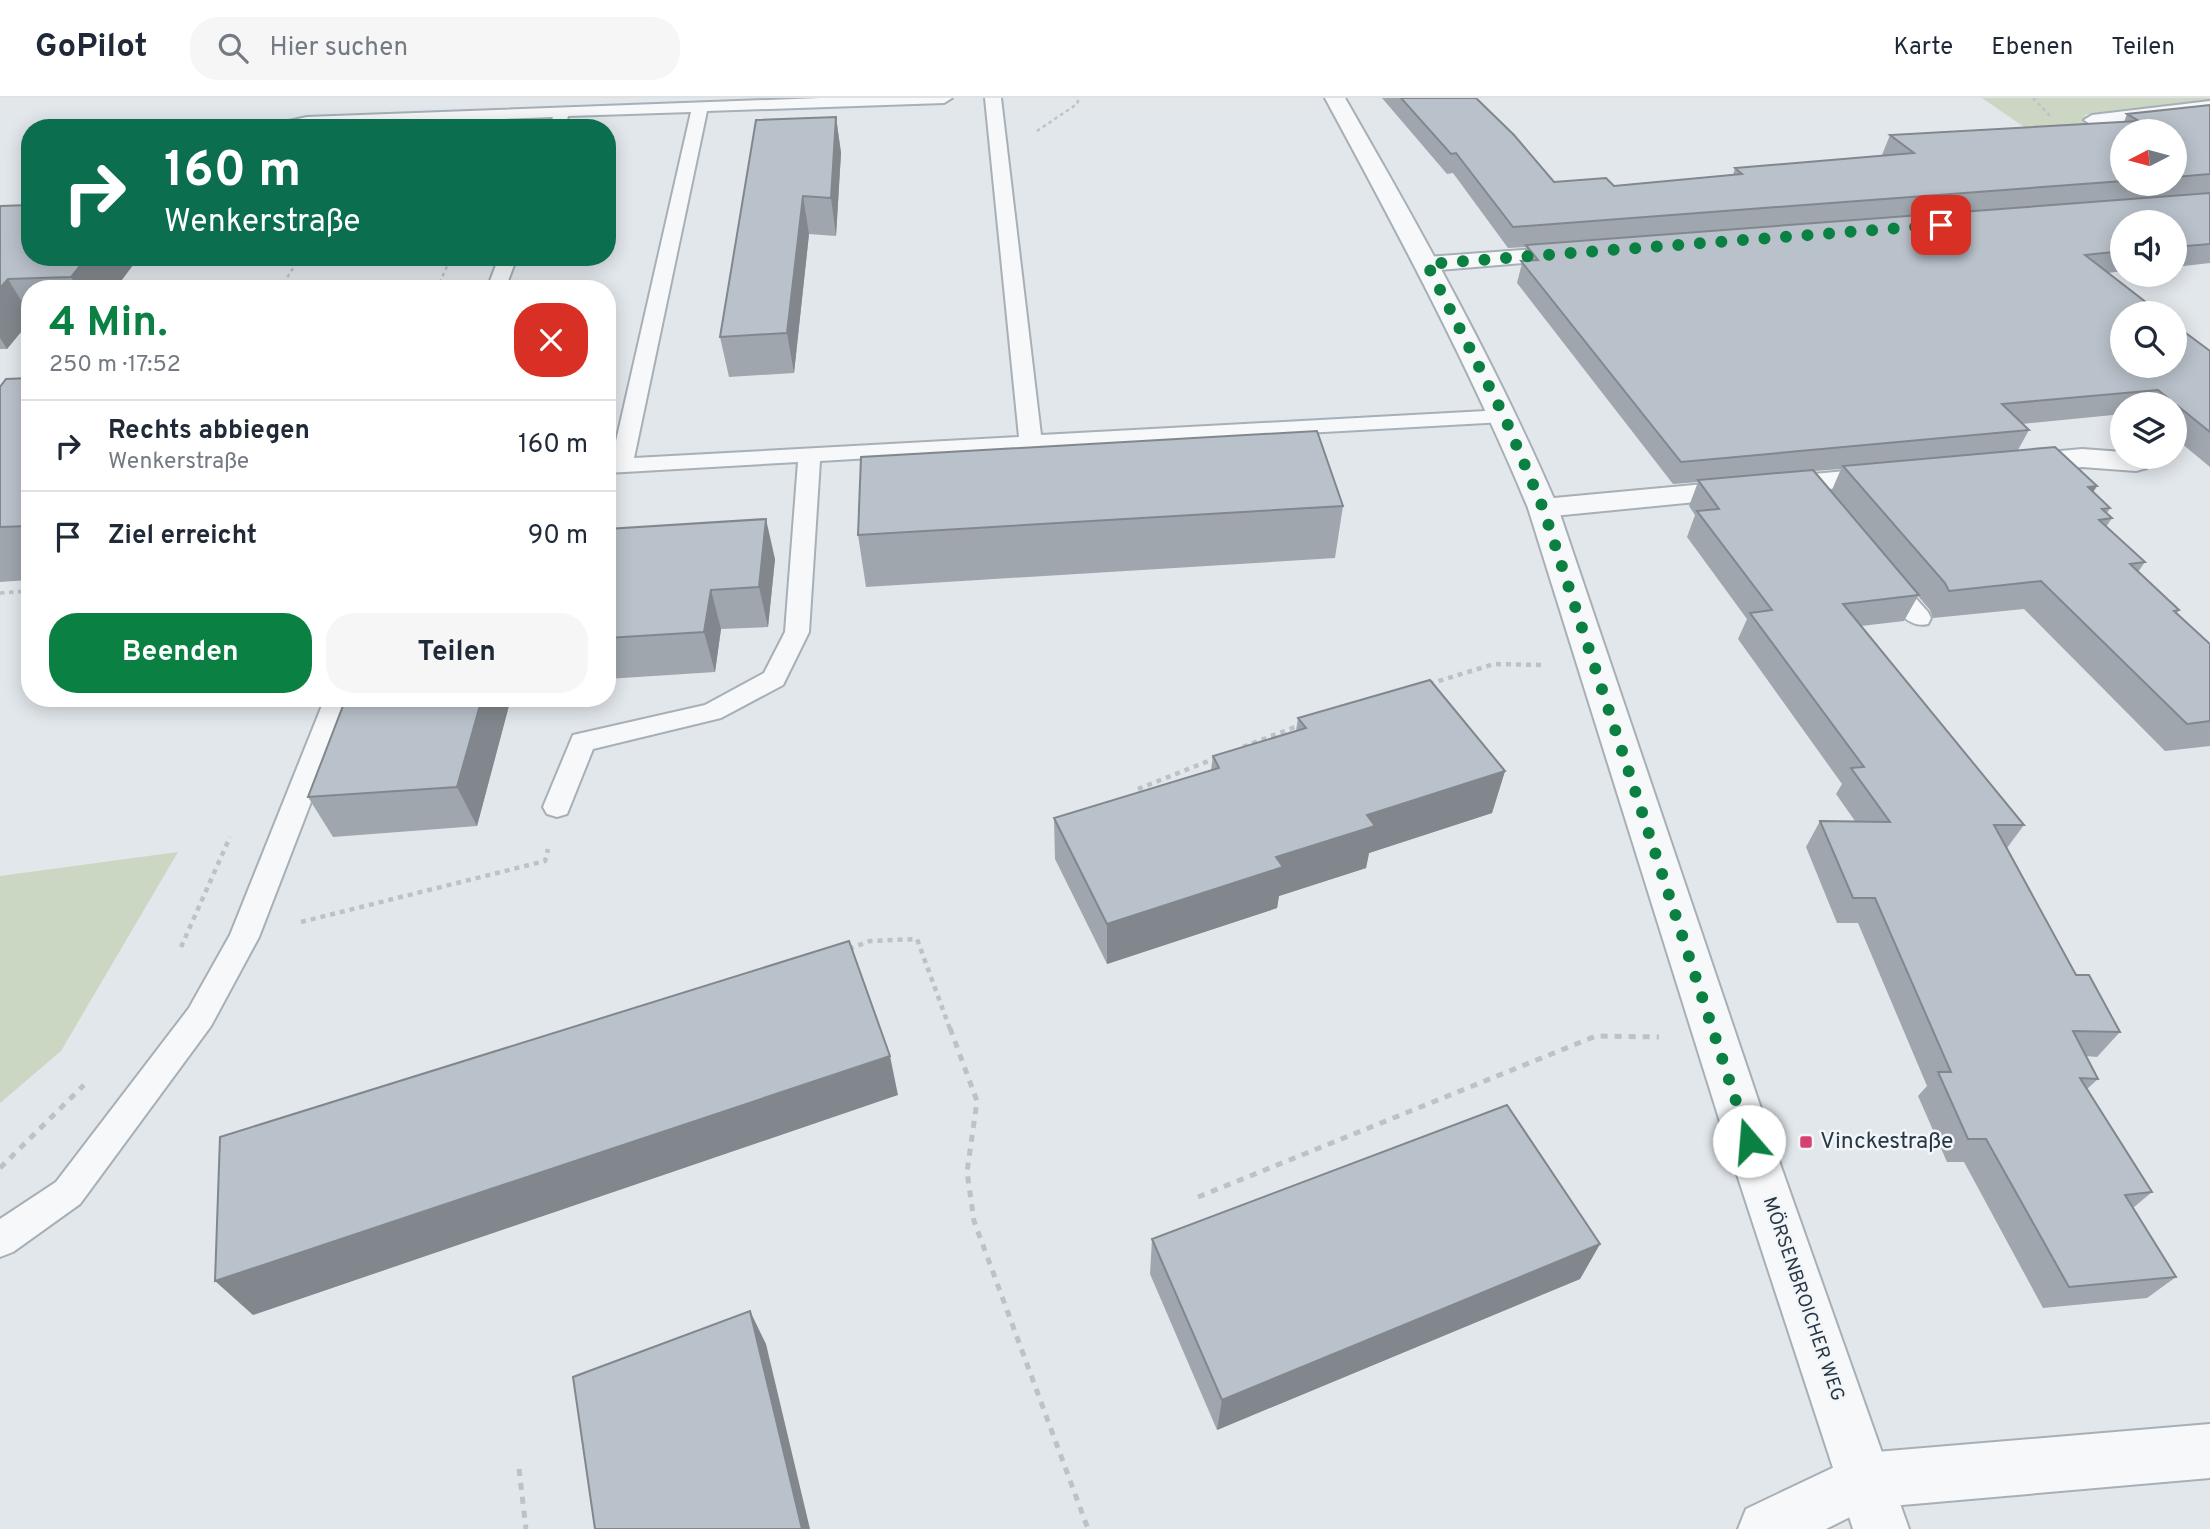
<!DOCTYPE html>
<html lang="de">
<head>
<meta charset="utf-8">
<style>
	:root { --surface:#fff; --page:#f6f6f7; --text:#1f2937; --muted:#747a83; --line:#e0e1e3; --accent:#0b8043 }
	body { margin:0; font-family:Overpass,sans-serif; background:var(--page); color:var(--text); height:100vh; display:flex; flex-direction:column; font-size:26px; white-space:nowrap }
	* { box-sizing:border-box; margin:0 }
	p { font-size:23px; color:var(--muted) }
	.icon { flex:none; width:38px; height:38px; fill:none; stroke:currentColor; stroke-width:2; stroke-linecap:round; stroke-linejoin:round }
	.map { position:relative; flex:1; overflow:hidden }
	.panel { position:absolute; left:21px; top:182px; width:595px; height:427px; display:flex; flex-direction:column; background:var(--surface); border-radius:28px; box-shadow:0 4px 18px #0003 }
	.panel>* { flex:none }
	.guide { position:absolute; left:21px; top:21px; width:595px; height:147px; border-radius:28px; box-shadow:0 4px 18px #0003; background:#0b6e4f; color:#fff; overflow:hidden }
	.needle { width:46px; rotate:264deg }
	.buttons { position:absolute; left:2110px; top:21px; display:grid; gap:14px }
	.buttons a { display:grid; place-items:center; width:77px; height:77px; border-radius:50%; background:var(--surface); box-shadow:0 4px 18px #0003; font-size:35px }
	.pin { position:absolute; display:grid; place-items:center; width:60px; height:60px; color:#fff; margin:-30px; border-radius:14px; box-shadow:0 4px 10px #0006 }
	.me { position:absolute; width:77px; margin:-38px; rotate:342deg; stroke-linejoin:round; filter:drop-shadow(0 0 5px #0008) }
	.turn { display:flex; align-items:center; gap:24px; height:147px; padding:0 28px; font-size:32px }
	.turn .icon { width:91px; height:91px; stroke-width:2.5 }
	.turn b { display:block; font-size:49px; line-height:60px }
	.round { display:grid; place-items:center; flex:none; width:74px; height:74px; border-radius:28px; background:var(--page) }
	.summary { display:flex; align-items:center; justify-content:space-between; height:119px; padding:0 28px }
	h1 { font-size:42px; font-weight:700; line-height:52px; color:var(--accent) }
	.cta { display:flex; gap:14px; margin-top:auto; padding:14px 28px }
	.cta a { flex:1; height:80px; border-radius:28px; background:var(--accent); color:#fff; font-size:28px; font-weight:700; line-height:80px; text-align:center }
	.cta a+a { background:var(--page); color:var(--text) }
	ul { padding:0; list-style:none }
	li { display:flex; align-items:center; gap:21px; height:91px; padding:0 28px; border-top:2px solid var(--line) }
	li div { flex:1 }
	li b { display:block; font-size:26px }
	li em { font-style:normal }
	header { display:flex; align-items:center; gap:42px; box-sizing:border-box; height:98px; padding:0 35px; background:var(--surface); border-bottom:2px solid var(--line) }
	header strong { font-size:33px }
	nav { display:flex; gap:38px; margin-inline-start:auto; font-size:24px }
	.search { width:490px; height:63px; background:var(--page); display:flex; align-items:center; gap:18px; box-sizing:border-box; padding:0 24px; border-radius:28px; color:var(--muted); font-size:26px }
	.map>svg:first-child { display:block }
</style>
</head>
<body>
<header>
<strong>GoPilot</strong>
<div class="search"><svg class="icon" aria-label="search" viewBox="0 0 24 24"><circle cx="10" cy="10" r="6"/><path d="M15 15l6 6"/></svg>Hier suchen</div>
<nav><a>Karte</a><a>Ebenen</a><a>Teilen</a></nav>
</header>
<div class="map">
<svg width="2210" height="1431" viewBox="0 0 2210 1431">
	<rect width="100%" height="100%" fill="#e2e7ec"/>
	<path fill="#cbd6c3" d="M1982 0H2210V3L2084 17 2123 41 2075 64Z
		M178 754 61 953 0 1005V778Z"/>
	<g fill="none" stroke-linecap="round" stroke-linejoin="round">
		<defs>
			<path id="service" d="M820 0H952L944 5 707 13 634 360 1019 339 985 0H1001L1041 337 1504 312 1511 314 1514 318 1511 322 1504 324 1039 350 1031 353 1023 351 820 363 809 534 783 587 721 620 593 651 567 716 557 719 547 716 543 709 573 637 705 607 764 575 785 534 798 364 607 375V361H612L691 14 568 18 565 30H549L553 19 268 30 270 27 307 19Z
				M2210 3V13L2092 27 2084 22 2092 17Z
				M499 159H517L505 191H487Z
				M1887 474 1895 477 1928 514 1931 520 1928 526C1905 532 1891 503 1879 487L1875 482 1879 477Z
				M325 600H351L259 839 211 928 80 1106 13 1154 0 1159V1121L56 1084 189 910 230 837Z"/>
			<path id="minor" d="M1575 148 1584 150 1587 155 1584 160 1427 173 1418 171 1415 166 1418 161 1427 159Z
				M2082 351 2123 354V359H2147L2151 364 2147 370 2136 373 2082 369 2015 375 2004 372 2000 366 2004 360 2015 357Z
				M1889 369 1900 372 1904 378 1900 384 1543 419 1532 417 1528 410 1532 403 1543 401Z
				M2210 1326V1380L1868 1410 1826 1431H1738L1746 1411 1864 1355Z"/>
			<path id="tertiary" d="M1325 0H1345C1422 134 1497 268 1558 410L1772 1043 1909 1431H1853L1726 1043 1528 410C1469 268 1398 135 1325 0Z"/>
		</defs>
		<use href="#service" stroke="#a7afb7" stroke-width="4"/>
		<use href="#minor" stroke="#a7afb7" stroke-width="4"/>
		<use href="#tertiary" stroke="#a7afb7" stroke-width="4"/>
		<path stroke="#bdc2c7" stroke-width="2.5" stroke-dasharray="3.5 3.5" stroke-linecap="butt" d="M2033 0 2052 20
			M1037 33 1077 6 1079 0
			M280 191 300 159
			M437 191 451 159"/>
		<path stroke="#bdc2c7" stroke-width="3.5" stroke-dasharray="4.5 4.5" stroke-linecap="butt" d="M0 495 30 493"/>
		<path stroke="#bdc2c7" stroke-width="4.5" stroke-dasharray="5 5" stroke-linecap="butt" d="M1429 586 1494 566 1543 567
			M1243 649 1300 627
			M1138 691 1216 660
			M301 824 545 763 548 751
			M181 849 230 739
			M849 851 870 843 917 841 950 931"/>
		<path stroke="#bdc2c7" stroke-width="5" stroke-dasharray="7 7" stroke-linecap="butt" d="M950 930 977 1003 967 1074 974 1123 1088 1431
			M0 1070 84 987
			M1198 1099 1596 938 1659 939
			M519 1371 526 1431"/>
		<use href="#service" fill="#f6f8f9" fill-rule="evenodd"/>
		<use href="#minor" fill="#f6f8f9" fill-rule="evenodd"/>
		<use href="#tertiary" fill="#f6f8f9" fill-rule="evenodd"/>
	</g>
	<path fill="#9fa6ae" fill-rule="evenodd" d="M1382 0H1476L1554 84 1614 88 1733 77 1735 70 1884 58 1882 57 1890 37 2124 24 2127 16 2210 7V165L2175 169V124H2123V173L2108 175 2210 253V369L2175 340V306H2123V316L2022 326 2029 332 2018 352 2097 388 2093 394 2110 410 2107 415 2112 420 2106 429 2145 464 2138 474 2179 512 2177 515 2210 546V648L2165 653 2024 511 1933 520 1930 512 1918 498 1904 523 1861 528 2024 727 2007 750 2076 877 2120 934 2097 959 2086 958 2098 981 2087 991 2152 1094 2133 1110 2176 1179 2147 1200 2043 1210 1964 1064H1947L1918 998 1927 988 1858 825H1837L1806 749 1820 723H1855L1836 696 1842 686 1738 541 1747 521 1687 439 1695 417 1689 408 1698 384 1673 386 1517 185 1526 149 1508 150 1453 75 1447 76ZM2123 33H2175V86H2123ZM1841 371 1831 394 1814 373Z
		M836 19 841 55 836 138 809 136 794 275 729 279 720 239Z
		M0 108 139 159 115 191H30V223L7 251H0Z
		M30 280V482L0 484V289Z
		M1343 408 1335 460 866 489 858 437Z
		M607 431 775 461 768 529 721 531 715 574 607 581Z
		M346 600H511L477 728 333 739 308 699Z
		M1298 620 1505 673 1492 715 1369 755 1366 770 1279 798 1277 810 1107 866 1055 761 1054 720 1211 672 1213 658 1296 633Z
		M1152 1141 1600 1146 1580 1181 1217 1332 1150 1176Z"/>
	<path fill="#82878d" d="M836 19 841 55 836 138 831 100Z
		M803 98 809 136 794 275 787 235Z
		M87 159H139L115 191H78L71 179Z
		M8 181 30 217V223L7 251 0 240V190Z
		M2097 388 2080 415 2088 389Z
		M766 421 775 461 768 529 759 489Z
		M711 492 721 531 715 574 704 534Z
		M482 600H511L477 728 457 689Z
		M1505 673 1492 715 1369 755 1366 770 1279 798 1277 810 1107 866V826L1276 759 1367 717Z
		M890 958 898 997 253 1217 215 1183Z
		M1600 1146 1580 1181 1217 1332 1222 1302Z
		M750 1213 766 1246 810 1431H802Z"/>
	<path fill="#b9c1ca" stroke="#82878d" stroke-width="2" d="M1401 0H1476L1514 37 1554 84 1606 80 1614 88 1742 76 1735 70 1914 55 1890 37 2139 23 2127 16 2210 7V76L2175 79V33H2123V83L1513 129 1456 55 1451 56Z
		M836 19 831 100 803 98 787 235 720 239 756 22Z
		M2210 95V146L2175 149V124H2123V153L2085 157 2160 215H2123V268H2175V227L2210 253V334L2158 292 2002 306 2029 332 1681 364 1521 163 1538 162 1526 147Z
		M30 107V159H87L71 179 8 181 0 190V108Z
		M30 280V428L0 429V289L6 281Z
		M1317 333 1343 408 858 437 861 359Z
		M2055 349 2097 388 2088 389 2110 410 2102 411 2112 420 2099 422 2145 464 2130 466 2179 512 2174 513 2210 546V623L2187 626 2041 483 1949 493 1945 485 1843 368Z
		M1813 372 1919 497 1843 506 2024 727H1994L2076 877H2089L2120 934 2073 933 2098 981 2080 980 2152 1094 2125 1097 2176 1179 2069 1189 1986 1041H1968L1938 974H1951L1875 800H1853L1820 723 1890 724 1851 670 1864 669 1750 515 1772 512 1697 413 1719 411 1698 382Z
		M766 421 759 489 711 492 704 534 607 540V431Z
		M1430 582 1505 673 1367 717 1375 728 1276 759 1283 769 1107 826 1054 720 1219 670 1213 658 1306 630 1298 620Z
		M346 600H482L457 689 308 699Z
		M849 843 890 958 215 1183 220 1039Z
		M1507 1007 1600 1146 1222 1302 1152 1141Z
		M750 1213 802 1431H595L573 1279Z"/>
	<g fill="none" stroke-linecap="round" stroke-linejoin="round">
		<path stroke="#0b8043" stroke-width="12" stroke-dasharray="0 21.6" d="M1749 1043 1543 410 1504 318 1427 166 1941 127"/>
	</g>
	<rect fill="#d6426f" stroke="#f2f6f9" stroke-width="2.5" x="1799" y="1037" width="14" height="14" rx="3.5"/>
	<g text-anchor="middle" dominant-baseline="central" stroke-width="5" stroke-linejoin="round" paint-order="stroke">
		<g font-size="19" fill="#293845" stroke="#f2f6f9">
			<text transform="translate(1803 1201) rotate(71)">MÖRSENBROICHER WEG</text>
		</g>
		<g font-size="23" fill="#293845" stroke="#f2f6f9" text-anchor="start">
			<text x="1820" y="1044">Vinckestraße</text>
		</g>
	</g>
</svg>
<div class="buttons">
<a><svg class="needle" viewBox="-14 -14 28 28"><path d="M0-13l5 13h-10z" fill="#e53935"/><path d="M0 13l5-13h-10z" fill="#747a83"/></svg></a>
<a><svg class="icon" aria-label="sound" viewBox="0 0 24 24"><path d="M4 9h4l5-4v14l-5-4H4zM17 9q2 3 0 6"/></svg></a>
<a><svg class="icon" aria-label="search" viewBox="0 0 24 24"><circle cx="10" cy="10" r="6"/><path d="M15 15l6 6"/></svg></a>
<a><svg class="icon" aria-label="layers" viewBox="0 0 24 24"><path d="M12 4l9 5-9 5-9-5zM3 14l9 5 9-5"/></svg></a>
</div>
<div class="pin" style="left:1941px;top:127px;background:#d93025"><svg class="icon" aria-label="arrive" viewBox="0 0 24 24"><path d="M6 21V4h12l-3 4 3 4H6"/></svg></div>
<svg class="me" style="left:1749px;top:1043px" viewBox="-20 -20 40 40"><circle r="19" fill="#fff"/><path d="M0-13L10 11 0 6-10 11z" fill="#0b8043"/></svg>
<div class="guide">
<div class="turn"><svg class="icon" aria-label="right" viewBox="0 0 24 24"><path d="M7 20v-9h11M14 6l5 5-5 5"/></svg><div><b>160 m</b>Wenkerstraße</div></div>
</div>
<section class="panel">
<div class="summary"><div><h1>4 Min.</h1><p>250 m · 17:52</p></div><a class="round" style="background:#d93025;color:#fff"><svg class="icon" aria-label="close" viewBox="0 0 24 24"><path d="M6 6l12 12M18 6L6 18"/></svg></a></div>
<ul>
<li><svg class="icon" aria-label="right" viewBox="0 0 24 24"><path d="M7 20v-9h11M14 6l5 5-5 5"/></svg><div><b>Rechts abbiegen</b><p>Wenkerstraße</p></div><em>160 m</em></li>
<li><svg class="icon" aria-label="arrive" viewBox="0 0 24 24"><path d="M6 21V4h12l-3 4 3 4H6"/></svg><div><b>Ziel erreicht</b></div><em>90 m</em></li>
</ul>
<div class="cta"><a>Beenden</a><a>Teilen</a></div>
</section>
</div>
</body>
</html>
